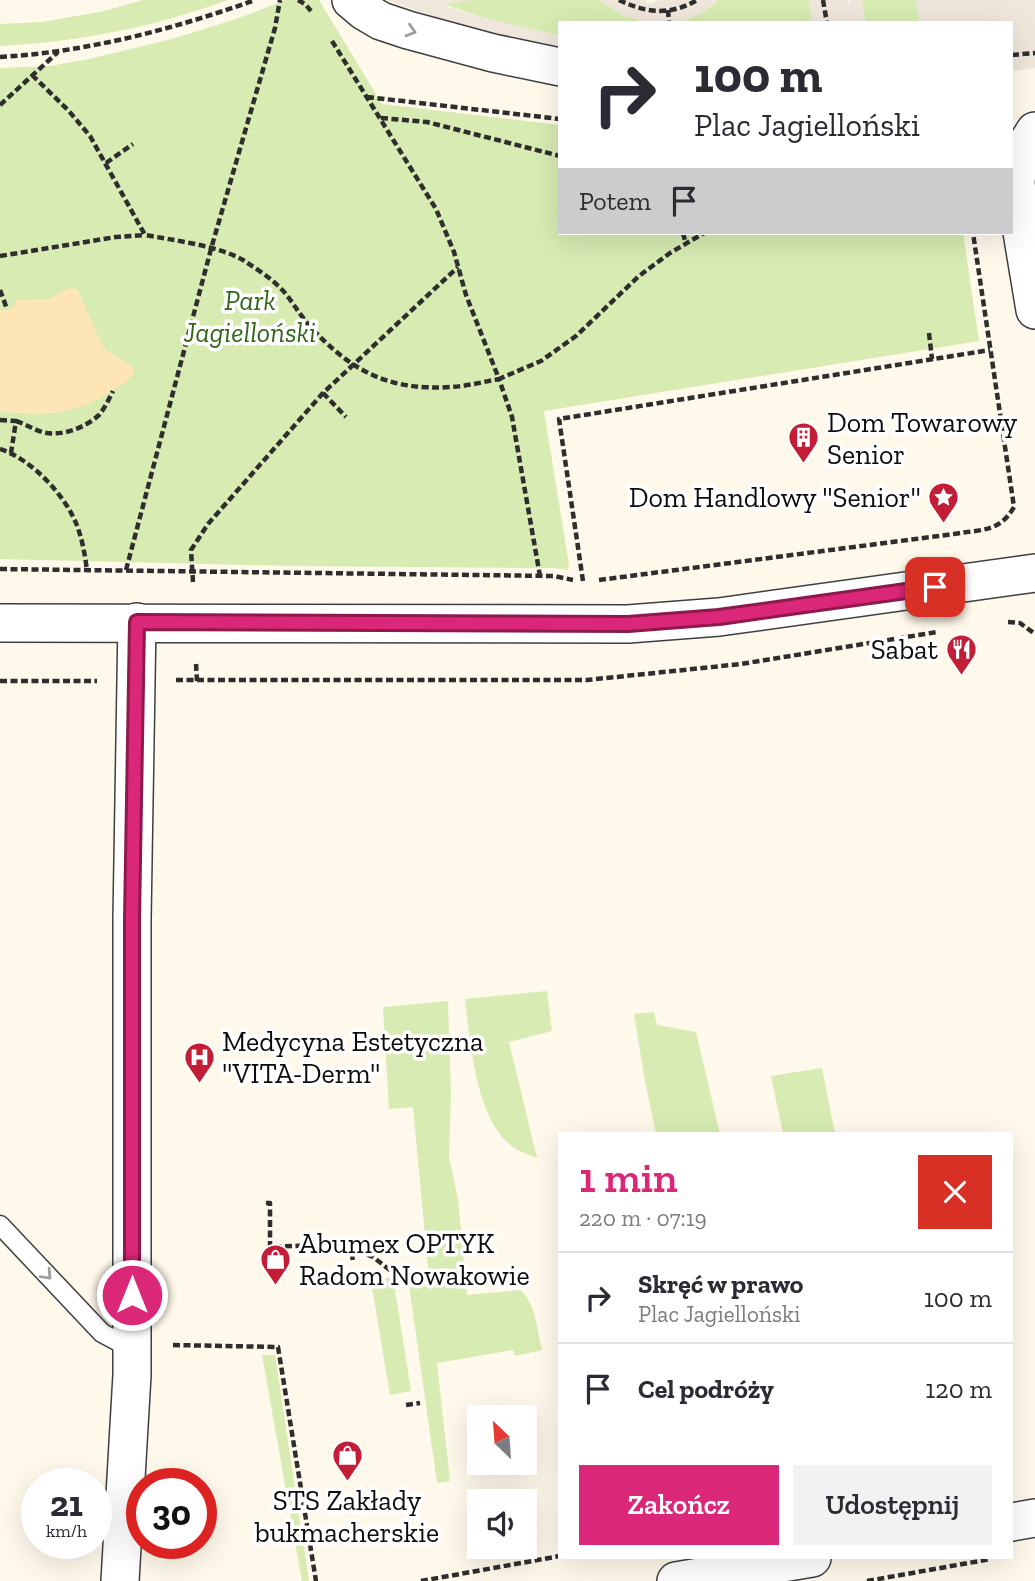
<!DOCTYPE html>
<html lang="pl">
<head>
<meta charset="utf-8">
<style>
	:root { --surface:#fff; --page:#f2f2f3; --text:#2b2b33; --muted:#7c7c81; --line:#e1e1e2; --accent:#db2777 }
	body { margin:0; font-family:"Zilla Slab",serif; background:var(--page); color:var(--text); height:100vh; display:flex; flex-direction:column; font-size:26px; white-space:nowrap }
	* { box-sizing:border-box; margin:0 }
	p { font-size:23px; color:var(--muted) }
	.icon { flex:none; width:38px; height:38px; fill:none; stroke:currentColor; stroke-width:2; stroke-linecap:round; stroke-linejoin:round }
	.map { position:relative; flex:1; overflow:hidden }
	.details { position:absolute; left:558px; top:1132px; width:455px; height:427px; display:flex; flex-direction:column; background:var(--surface); border-radius:0px; box-shadow:0 7px 28px #0002 }
	.details>* { flex:none }
	.guide { position:absolute; left:558px; top:21px; width:455px; height:214px; border-radius:0px; box-shadow:0 7px 28px #0002; background:#fff; color:var(--text); overflow:hidden }
	.needle { width:46px; rotate:335deg }
	.tools { position:absolute; left:467px; top:1405px; display:grid; gap:14px }
	.tools a { display:grid; place-items:center; width:70px; height:70px; border-radius:0px; background:var(--surface); box-shadow:0 7px 28px #0002; font-size:35px }
	.speed { position:absolute; left:21px; top:1468px; display:flex; gap:14px; font-size:35px; font-weight:700; text-align:center }
	.speed>* { display:grid; place-content:center; width:91px; height:91px; border-radius:50%; background:var(--surface); box-shadow:0 7px 28px #0002; line-height:1 }
	.speed small { font-size:18px; font-weight:400 }
	.speed .limit { border:10px solid #d22; background:#fff; color:#111 }
	.pin { position:absolute; display:grid; place-items:center; width:60px; height:60px; color:#fff; margin:-30px; border-radius:14px; box-shadow:0 4px 10px #0006 }
	.me { position:absolute; width:77px; margin:-38px; rotate:0deg; stroke-linejoin:round; filter:drop-shadow(0 0 5px #0008) }
	.turn { display:flex; align-items:center; gap:24px; height:147px; padding:0 21px; font-size:32px }
	.turn .icon { width:91px; height:91px; stroke-width:2.5 }
	.turn b { display:block; font-size:49px; line-height:60px }
	.then { display:flex; align-items:center; height:66px; padding:0 21px; background:#0003; gap:14px; font-size:26px }
	.round { display:grid; place-items:center; flex:none; width:74px; height:74px; border-radius:0px; background:var(--page) }
	.headline { display:flex; align-items:center; justify-content:space-between; height:119px; padding:0 21px }
	h1 { font-size:42px; font-weight:600; line-height:52px; color:var(--accent) }
	.action { display:flex; gap:14px; margin-top:auto; padding:14px 21px }
	.action a { flex:1; height:80px; border-radius:0px; background:var(--accent); color:#fff; font-size:28px; font-weight:600; line-height:80px; text-align:center }
	.action a+a { background:var(--page); color:var(--text) }
	ul { padding:0; list-style:none }
	li { display:flex; align-items:center; gap:21px; height:91px; padding:0 21px; border-top:2px solid var(--line) }
	li div { flex:1 }
	li b { display:block; font-size:26px }
	li em { font-style:normal }
	.map>svg:first-child { display:block }
</style>
</head>
<body>
<div class="map">
<svg width="1035" height="1581" viewBox="0 0 1035 1581">
	<rect width="100%" height="100%" fill="#fff9eb"/>
	<path fill="#d7ebb3" d="M143 0H229C193 12 156 24 119 31 80 39 39 44 0 46V24L42 22 104 11Z
		M286 0H319L382 104 560 125V233H963L979 341 544 411 569 565 568 570 554 568 292 566 0 559V68L50 66 89 59 172 39 236 19Z
		M471 0H600L624 16 646 22 660 23H560V36L484 18 446 5V3Z
		M718 0H809L813 23H681V21C694 17 708 10 718 0Z
		M862 0H916L920 23H865Z
		M547 991 552 1031 509 1042 537 1158C527 1154 515 1150 508 1143 475 1113 470 1040 465 999Z
		M448 1001 451 1094 449 1157 458 1199 467 1295 520 1290C536 1303 537 1331 542 1350L515 1356 513 1350 437 1363 450 1481 437 1483 408 1278 417 1281 430 1289 413 1107 389 1109 383 1007Z
		M654 1012 657 1025 696 1032 720 1134H656L645 1081 634 1014Z
		M822 1068 835 1134H783L771 1076Z
		M393 1277 411 1391 390 1395 371 1281Z
		M262 1355H275L309 1581H302Z"/>
	<path fill="#fee5b5" d="M69 288 77 289 104 349 131 365 134 370C132 379 123 384 115 389 79 414 43 418 0 411V309L4 311 14 307 16 300 48 299Z"/>
	<path fill="#efe7db" d="M387 0H471L447 3 446 4 448 7 484 18 560 36V50L475 31Z
		M600 0H646L647 3H652L659 0H718L702 13 681 21V23H660L646 22 624 16Z
		M809 0H848L849 3H850V0H862L865 23H813Z
		M916 0H1035V68L1012 71V23H920Z"/>
	<g fill="none" stroke-linecap="round" stroke-linejoin="round">
		<defs>
			<path id="service" d="M0 1225 102 1333 132 1349"/>
			<path id="minor" d="M351 0 364 11 381 21 408 30 493 53 560 67
				M1035 131 1019 156 1016 182 1019 214 1035 310
				M0 623 628 624 719 617 1035 573
				M1012 1522 1035 1518
				M120 1581 132 1375V919L137 622
				M676 1581 812 1558"/>
		</defs>
		<use href="#service" stroke="#3f3f3f" stroke-width="21"/>
		<use href="#minor" stroke="#3f3f3f" stroke-width="40"/>
		<path stroke="#2e2e2e" stroke-width="4.5" stroke-dasharray="7 3.5" stroke-linecap="butt" d="M298 0 305 4 311 11
			M619 0C646 13 670 16 697 0
			M823 0 827 23
			M668 10 669 23
			M332 41 436 209 454 252 466 295 499 379 541 361 576 336 639 276 670 253 704 233
			M1012 55 1035 53
			M0 57C87 52 174 29 255 0
			M32 75 68 110 90 136 145 235C173 240 219 246 243 260 257 269 274 280 285 293 293 303 299 313 307 323 349 370 387 391 451 387 467 386 483 382 499 379L512 417 540 576
			M367 97 560 119
			M0 105 58 52
			M381 118 427 122 560 156
			M106 163 133 144
			M683 233 686 244
			M0 256 116 237 144 235
			M0 290 7 309
			M929 333 932 359
			M323 393 346 417
			M0 420 16 421 11 453
			M16 421C25 424 33 429 42 432 61 437 85 428 99 415 105 408 109 399 113 391
			M0 449C31 459 64 494 76 523 82 538 85 554 87 571
			M0 569 554 576 573 580
			M126 570 211 249 275 28 280 0
			M599 580 954 534C981 529 999 533 1014 507L973 233
			M583 581 559 419 990 350
			M193 582 191 550 208 524 323 393 458 267
			M1008 622 1020 623 1035 634
			M196 664 197 681
			M176 680H587L741 664 937 632
			M0 681H97
			M266 1203H270V1247L316 1245 325 1248 336 1253H363L373 1257 395 1274 401 1283
			M352 1253 353 1263
			M173 1345 278 1347 316 1581
			M406 1405 420 1403
			M421 1581 560 1556
			M867 1581 991 1559"/>
		<use href="#service" stroke="#fff" stroke-width="18"/>
		<use href="#minor" stroke="#fff" stroke-width="37"/>
	</g>
	<defs><path id="oneway-chevron" d="M-2-3.5L2.5 0L-2 3.5" fill="none" stroke-width="1.6" stroke-linecap="round" stroke-linejoin="round" transform="scale(1.75)"/></defs>
	<g stroke="#9e9e9e">
		<use href="#oneway-chevron" transform="translate(411 31) rotate(17)"/>
		<use href="#oneway-chevron" transform="translate(47 1275) rotate(47)"/>
	</g>
	<g fill="none" stroke-linecap="round" stroke-linejoin="round">
		<defs>
			<path id="route" d="M132 1295V919L137 622 628 624 719 617 935 587"/>
		</defs>
		<use href="#route" stroke="#8e194d" stroke-width="18"/>
		<use href="#route" stroke="#db2777" stroke-width="12"/>
	</g>
	<defs>
		<symbol id="building-pin" viewBox="-11 -11 22 30"><path d="M0 17L-7.5 6A9.5 9.5 0 1 1 7.5 6Z" fill="#c31d38" stroke="#fff"/><path d="M-4-6H4V6H1V3H-1V6H-4ZM-2.5-4.3h1.7v1.8h-1.7ZM.8-4.3h1.7v1.8H.8ZM-2.5-1h1.7V.8h-1.7ZM.8-1h1.7V.8H.8Z" fill="#fff"/></symbol>
		<symbol id="sight-pin" viewBox="-11 -11 22 30"><path d="M0 17L-7.5 6A9.5 9.5 0 1 1 7.5 6Z" fill="#c31d38" stroke="#fff"/><path d="M0-6L1.8-2.2L6-1.7L2.9 1.2L3.7 5.4L0 3.3L-3.7 5.4L-2.9 1.2L-6-1.7L-1.8-2.2Z" fill="#fff"/></symbol>
		<symbol id="restaurant-pin" viewBox="-11 -11 22 30"><path d="M0 17L-7.5 6A9.5 9.5 0 1 1 7.5 6Z" fill="#c31d38" stroke="#fff"/><path d="M-5-6h1v4h1v-4h1v4h1v-4h1v5L-1.5 .5V6h-2V.5L-5-1ZM5-6V6H3V1.5H1.5Q1.5-4 5-6Z" fill="#fff"/></symbol>
		<symbol id="hospital-pin" viewBox="-11 -11 22 30"><path d="M0 17L-7.5 6A9.5 9.5 0 1 1 7.5 6Z" fill="#c31d38" stroke="#fff"/><path d="M-5-5h3v3.5h4V-5h3V5h-3V1.5h-4V5h-3Z" fill="#fff"/></symbol>
		<symbol id="shop-pin" viewBox="-11 -11 22 30"><path d="M0 17L-7.5 6A9.5 9.5 0 1 1 7.5 6Z" fill="#c31d38" stroke="#fff"/><path d="M-5-2.5h2.3a2.7 3.5 0 0 1 5.4 0H5L5.5 6h-11ZM-1.5-2.5h3a1.5 2.3 0 0 0-3 0Z" fill="#fff"/></symbol>
	</defs>
	<g fill-rule="evenodd">
		<use href="#building-pin" x="786" y="420" width="35" height="47"/>
		<use href="#sight-pin" x="926" y="480" width="35" height="47"/>
		<use href="#restaurant-pin" x="944" y="632" width="35" height="47"/>
		<use href="#hospital-pin" x="182" y="1040" width="35" height="47"/>
		<use href="#shop-pin" x="258" y="1242" width="35" height="47"/>
		<use href="#shop-pin" x="330" y="1438" width="35" height="47"/>
	</g>
	<g text-anchor="middle" dominant-baseline="central" stroke-width="7" stroke-linejoin="round" paint-order="stroke">
		<g font-size="28" font-style="italic" fill="#326719" stroke="#fff">
			<text x="250" y="300">Park<tspan x="250" dy="32">Jagielloński</tspan></text>
		</g>
		<g font-size="28" fill="#0c0c0c" stroke="#fff" text-anchor="start">
			<text x="827" y="422">Dom Towarowy<tspan x="827" dy="32">Senior</tspan></text>
			<text x="921" y="497" text-anchor="end">Dom Handlowy "Senior"</text>
			<text x="938" y="649" text-anchor="end">Sabat</text>
			<text x="222" y="1041">Medycyna Estetyczna<tspan x="222" dy="32">"VITA-Derm"</tspan></text>
			<text x="299" y="1243">Abumex OPTYK<tspan x="299" dy="32">Radom Nowakowie</tspan></text>
			<text x="347" y="1500" text-anchor="middle">STS Zakłady<tspan x="347" dy="32">bukmacherskie</tspan></text>
		</g>
	</g>
</svg>
<div class="tools">
<a><svg class="needle" viewBox="-14 -14 28 28"><path d="M0-13l5 13h-10z" fill="#e53935"/><path d="M0 13l5-13h-10z" fill="#7c7c81"/></svg></a>
<a><svg class="icon" aria-label="sound" viewBox="0 0 24 24"><path d="M4 9h4l5-4v14l-5-4H4zM17 9q2 3 0 6"/></svg></a>
</div>
<div class="speed"><div>21<small>km/h</small></div><div class="limit">30</div></div>
<div class="pin" style="left:935px;top:587px;background:#d93025"><svg class="icon" aria-label="arrive" viewBox="0 0 24 24"><path d="M6 21V4h12l-3 4 3 4H6"/></svg></div>
<svg class="me" style="left:132px;top:1295px" viewBox="-20 -20 40 40"><circle r="17" fill="#db2777" stroke="#fff" stroke-width="3"/><path d="M0-11L8 9 0 5-8 9z" fill="#fff"/></svg>
<div class="guide">
<div class="turn"><svg class="icon" aria-label="right" viewBox="0 0 24 24"><path d="M7 20v-9h11M14 6l5 5-5 5"/></svg><div><b>100 m</b>Plac Jagielloński</div></div>
<div class="then">Potem<svg class="icon" aria-label="arrive" viewBox="0 0 24 24"><path d="M6 21V4h12l-3 4 3 4H6"/></svg></div>
</div>
<section class="details">
<div class="headline"><div><h1>1 min</h1><p>220 m · 07:19</p></div><a class="round" style="background:#d93025;color:#fff"><svg class="icon" aria-label="close" viewBox="0 0 24 24"><path d="M6 6l12 12M18 6L6 18"/></svg></a></div>
<ul>
<li><svg class="icon" aria-label="right" viewBox="0 0 24 24"><path d="M7 20v-9h11M14 6l5 5-5 5"/></svg><div><b>Skręć w prawo</b><p>Plac Jagielloński</p></div><em>100 m</em></li>
<li><svg class="icon" aria-label="arrive" viewBox="0 0 24 24"><path d="M6 21V4h12l-3 4 3 4H6"/></svg><div><b>Cel podróży</b></div><em>120 m</em></li>
</ul>
<div class="action"><a>Zakończ</a><a>Udostępnij</a></div>
</section>
</div>
</body>
</html>
